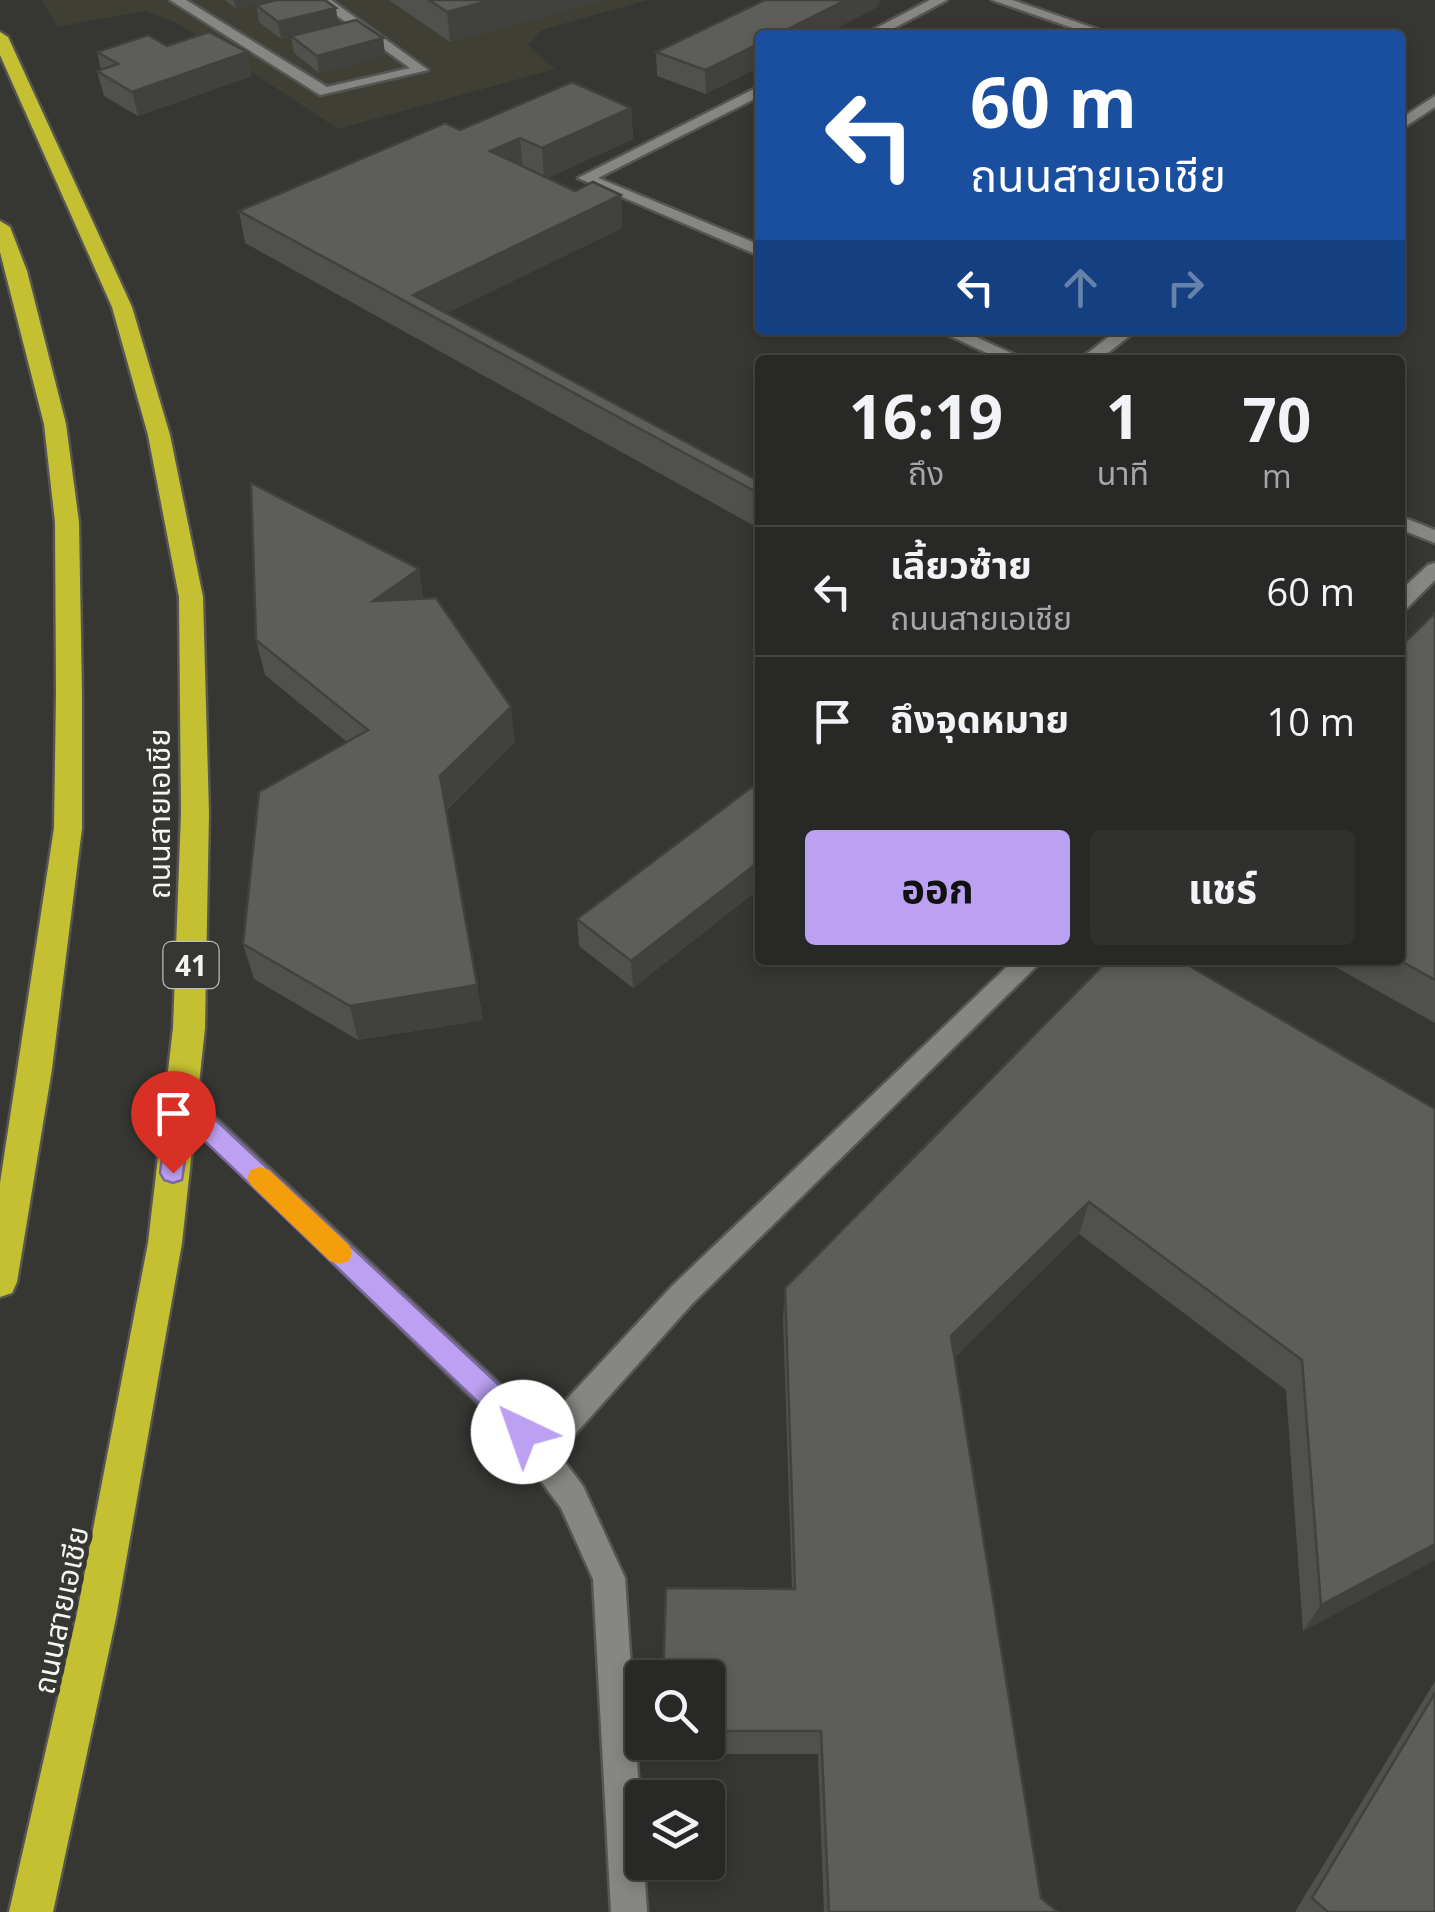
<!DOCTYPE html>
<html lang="th">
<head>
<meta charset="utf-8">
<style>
	:root { --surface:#282826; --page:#30302e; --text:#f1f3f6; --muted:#a5a6a7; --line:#444443; --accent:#bca0f2 }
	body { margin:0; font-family:"Open Sans","Noto Sans Thai",sans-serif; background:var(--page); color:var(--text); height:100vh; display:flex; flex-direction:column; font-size:38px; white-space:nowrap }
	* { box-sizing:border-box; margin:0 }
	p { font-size:32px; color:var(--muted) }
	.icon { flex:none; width:55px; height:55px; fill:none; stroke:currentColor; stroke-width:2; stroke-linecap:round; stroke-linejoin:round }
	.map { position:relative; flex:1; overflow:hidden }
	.panel { position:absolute; left:755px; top:355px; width:650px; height:610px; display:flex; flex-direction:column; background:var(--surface); border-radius:10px; box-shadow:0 5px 15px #0003,0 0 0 2px var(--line) }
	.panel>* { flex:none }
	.hud { position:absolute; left:755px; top:30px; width:650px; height:305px; border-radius:10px; box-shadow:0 5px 15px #0003,0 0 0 2px var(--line); background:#1a4fa0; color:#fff; overflow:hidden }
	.controls { position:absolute; left:625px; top:1660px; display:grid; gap:20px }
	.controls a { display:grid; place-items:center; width:100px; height:100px; border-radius:10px; background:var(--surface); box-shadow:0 5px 15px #0003,0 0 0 2px var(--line); font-size:50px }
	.pin { position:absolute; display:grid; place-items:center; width:85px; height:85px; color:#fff; margin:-102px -42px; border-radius:50% 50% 50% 0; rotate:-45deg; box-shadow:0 0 10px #0007 }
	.pin .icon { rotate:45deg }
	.me { position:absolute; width:110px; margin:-55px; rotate:318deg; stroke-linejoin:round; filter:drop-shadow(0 0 8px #0008) }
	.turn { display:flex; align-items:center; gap:35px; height:210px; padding:0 50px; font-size:45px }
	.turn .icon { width:130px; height:130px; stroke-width:2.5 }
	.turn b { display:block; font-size:70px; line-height:85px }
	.lanes { display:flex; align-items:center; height:95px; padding:0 50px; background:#0003; justify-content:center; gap:50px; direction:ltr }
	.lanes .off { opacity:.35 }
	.eta { display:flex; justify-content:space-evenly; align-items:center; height:170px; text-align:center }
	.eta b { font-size:60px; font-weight:700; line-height:70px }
	.button { display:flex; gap:20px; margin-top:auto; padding:20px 50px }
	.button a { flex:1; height:115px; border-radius:10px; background:var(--accent); color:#111; font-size:40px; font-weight:700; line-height:115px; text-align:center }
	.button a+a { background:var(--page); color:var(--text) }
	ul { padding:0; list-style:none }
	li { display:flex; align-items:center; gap:30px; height:130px; padding:0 50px; border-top:2px solid var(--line) }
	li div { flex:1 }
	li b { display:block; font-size:38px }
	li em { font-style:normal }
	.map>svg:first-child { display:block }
</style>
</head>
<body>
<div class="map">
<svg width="1435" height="1912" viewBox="0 0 1435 1912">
	<rect width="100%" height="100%" fill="#363633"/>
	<path fill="#3f3f36" d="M42 0H648L542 30 528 45 555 69 338 129 177 23 145 11 57 27Z"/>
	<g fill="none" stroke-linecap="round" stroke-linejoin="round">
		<defs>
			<path id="lane" d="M170 0H186L327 87 410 68 315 0H331L428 70 320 95Z
				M930 0H947L881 35H863Z
				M992 0H1012L1114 35H1093Z
				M760 86V96L598 178 760 245V256L578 178Z
				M1435 96V107L1400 130V119Z
				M937 330H961L1026 360H1002Z
				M1117 330H1137L1099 360H1079Z
				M1400 516 1435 530V543L1400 529Z
				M1435 563V580L1407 608 1400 609V591L1428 565Z
				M1014 960H1043L692 1304 558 1453 583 1486 625 1578 647 1912H611L593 1579 561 1508 497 1422 168 1102 172 1094 181 1091 190 1094 519 1402 539 1429 672 1286Z"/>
			<path id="highway" d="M0 32 8 37 132 307 170 435 203 597 209 813 205 1028 182 1243 116 1618 53 1912H9L76 1618 148 1243 173 1028 181 813 179 597 148 435 112 307 0 55Z
				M0 221 10 227 27 271 66 424 79 522 82 694V828L52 1069 17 1282 12 1293 0 1297V1183L54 828 56 694 55 522 44 424 0 252Z"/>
		</defs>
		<use href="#lane" stroke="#555553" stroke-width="5"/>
		<use href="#highway" stroke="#555553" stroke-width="5"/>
		<use href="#lane" fill="#868682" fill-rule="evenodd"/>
		<use href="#highway" fill="#c5bf32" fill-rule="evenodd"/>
	</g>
	<path fill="#50504d" d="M225 0H276L236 9Z
		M389 0H603L450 42Z
		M256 5 338 24 383 38 385 55 319 73 294 53 291 36 305 33 281 39 259 22Z
		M879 6 823 35H760L706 94 657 76 656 52Z
		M97 52 252 76 138 116 104 96 97 71 101 70Z
		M631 108 633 139 547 178 575 191 621 195 622 228 447 313 760 482V529L245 243 239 211 460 130Z
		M419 569 423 599 515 742 446 811 483 1020 358 1040 254 979 243 944 347 742 265 675 256 640Z
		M1435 613V1023L1323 960H1400Z
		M760 781V888L633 988 579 946 577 919Z
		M1108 960 1435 1109V1560L1303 1631 1286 1390 1079 1234 955 1357 1041 1898 1058 1912H824L818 1754H664L663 1742H708V1678L792 1588 783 1319 785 1288Z
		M1435 1681V1912H1295Z"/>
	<path fill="#41413e" d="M234 0H276L236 9Z
		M491 0H603L450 42 447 12Z
		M846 0H880L879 6 823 35H776Z
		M336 8 338 24 281 39 278 22Z
		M383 38 385 55 319 73 317 56Z
		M760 43V67L706 94 705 70Z
		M247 52 252 76 138 116 132 92Z
		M631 108 633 139 544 179 542 148Z
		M520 138 523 170 490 151Z
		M621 195 622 228 437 318 413 295Z
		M419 569 424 604 373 601Z
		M511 707 515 742 445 811 440 776Z
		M760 861V888L633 988 631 961Z
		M477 985 483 1020 358 1040 350 1006Z
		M1089 1202 1079 1234 945 1367 951 1336Z
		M1435 1544V1560L1303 1631 1321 1605Z"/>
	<path fill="#5d5d59" stroke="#41413e" stroke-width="2.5" d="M277 0H325L336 8 278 22 256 5Z
		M429 0H491L447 12Z
		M765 0H846L776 35H760V43L705 70 656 52Z
		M356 20 383 38 317 56 291 36Z
		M209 32 247 52 132 92 97 71 118 64 97 52 148 35 167 46Z
		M572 82 631 108 542 148 520 138 490 151 575 191 593 182 621 195 413 295 760 482V494L239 211 445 123 460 130Z
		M251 483 419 569 373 601 436 598 511 707 440 776 477 985 350 1006 243 944 259 792 368 730 256 640Z
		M1435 613V980L1399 960 1400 647Z
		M760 781V861L631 961 577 919Z
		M1108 960H1179L1435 1109V1544L1321 1605 1302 1360 1089 1202 951 1336 1041 1898 1058 1912H829L821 1731H708V1678H663L666 1588 795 1589 785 1288Z
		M1435 1693V1912H1328L1312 1898Z"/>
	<path fill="#bca0f2" stroke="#7a689d" stroke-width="2.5" d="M181 1092 189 1095 518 1403 537 1432 533 1441 523 1445 513 1441 498 1421 190 1127 182 1180 173 1183 164 1180 160 1173 169 1102 172 1095Z"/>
	<path fill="#f59e0b" d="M260 1167 269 1170 349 1245 352 1253 349 1261 339 1264 330 1261 251 1185 247 1178 251 1170Z"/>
	<g text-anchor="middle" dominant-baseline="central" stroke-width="10" stroke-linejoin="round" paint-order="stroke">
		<rect fill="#363633" stroke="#bbbbb9" stroke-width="2.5" x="163.5" y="942" width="55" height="46" rx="8"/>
		<g font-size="28" font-weight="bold" fill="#f4f4f2">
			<text x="191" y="965">41</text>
		</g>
		<g font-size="30" fill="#f4f4f2" stroke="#363633">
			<text transform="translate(158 814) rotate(-90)">ถนนสายเอเชีย</text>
			<text transform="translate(60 1610) rotate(-78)">ถนนสายเอเชีย</text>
		</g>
	</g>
</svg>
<div class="controls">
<a><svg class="icon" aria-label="search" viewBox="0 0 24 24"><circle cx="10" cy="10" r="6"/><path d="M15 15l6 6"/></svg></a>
<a><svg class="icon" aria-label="layers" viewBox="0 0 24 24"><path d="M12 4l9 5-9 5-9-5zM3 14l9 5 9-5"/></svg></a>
</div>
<div class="pin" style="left:173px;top:1173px;background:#d93025"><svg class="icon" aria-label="arrive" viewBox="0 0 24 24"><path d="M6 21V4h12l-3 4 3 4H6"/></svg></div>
<svg class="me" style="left:523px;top:1432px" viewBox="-20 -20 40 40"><circle r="19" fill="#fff"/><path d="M0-13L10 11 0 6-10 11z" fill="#bca0f2"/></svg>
<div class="hud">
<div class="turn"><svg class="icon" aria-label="left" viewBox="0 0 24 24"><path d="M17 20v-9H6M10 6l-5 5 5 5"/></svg><div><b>60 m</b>ถนนสายเอเชีย</div></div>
<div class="lanes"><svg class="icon" aria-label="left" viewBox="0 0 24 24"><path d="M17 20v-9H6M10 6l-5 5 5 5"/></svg><svg class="icon off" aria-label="ahead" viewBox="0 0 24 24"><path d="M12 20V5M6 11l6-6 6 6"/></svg><svg class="icon off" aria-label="right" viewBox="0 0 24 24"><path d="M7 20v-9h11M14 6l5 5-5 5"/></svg></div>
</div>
<section class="panel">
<div class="eta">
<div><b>16:19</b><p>ถึง</p></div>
<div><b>1</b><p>นาที</p></div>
<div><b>70</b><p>m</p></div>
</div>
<ul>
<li><svg class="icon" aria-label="left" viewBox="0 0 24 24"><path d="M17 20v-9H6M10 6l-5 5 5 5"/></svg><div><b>เลี้ยวซ้าย</b><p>ถนนสายเอเชีย</p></div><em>60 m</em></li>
<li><svg class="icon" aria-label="arrive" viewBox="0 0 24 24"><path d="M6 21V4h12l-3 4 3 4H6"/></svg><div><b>ถึงจุดหมาย</b></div><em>10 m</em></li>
</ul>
<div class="button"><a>ออก</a><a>แชร์</a></div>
</section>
</div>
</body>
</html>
